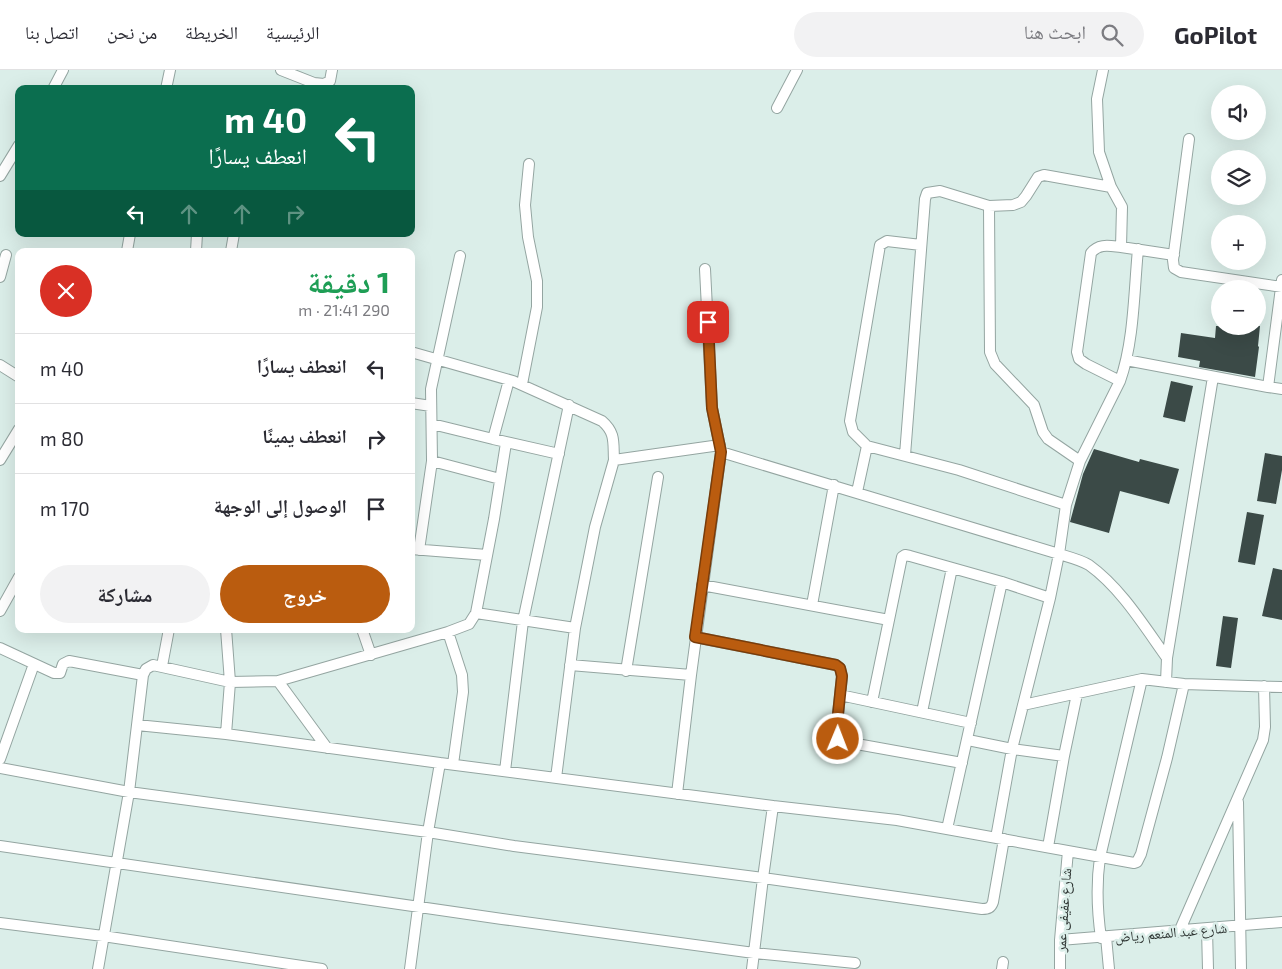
<!DOCTYPE html>
<html lang="ar">
<head>
<meta charset="utf-8">
<style>
	:root { --surface:#fff; --page:#f2f2f3; --text:#2b2b33; --muted:#7c7c81; --line:#e1e1e2; --accent:#ba5c0f }
	body { margin:0; font-family:"Exo 2","Noto Naskh Arabic",sans-serif; background:var(--page); color:var(--text); direction:rtl; height:100vh; display:flex; flex-direction:column; font-size:19px; white-space:nowrap }
	* { box-sizing:border-box; margin:0 }
	p { font-size:16px; color:var(--muted) }
	.icon { flex:none; width:28px; height:28px; fill:none; stroke:currentColor; stroke-width:2; stroke-linecap:round; stroke-linejoin:round }
	.map { position:relative; flex:1; overflow:hidden; direction:ltr }
	.drawer { position:absolute; left:15px; top:178px; width:400px; height:385px; display:flex; flex-direction:column; background:var(--surface); border-radius:10px; box-shadow:0 5px 20px #0002; direction:rtl }
	.drawer>* { flex:none }
	.top-card { position:absolute; left:15px; top:15px; width:400px; height:152px; border-radius:10px; box-shadow:0 5px 20px #0002; direction:rtl; background:#0b6e4f; color:#fff; overflow:hidden }
	.fabs { position:absolute; left:1211px; top:15px; display:grid; gap:10px }
	.fabs a { display:grid; place-items:center; width:55px; height:55px; border-radius:50%; background:var(--surface); box-shadow:0 5px 20px #0002; font-size:25px }
	.pin { position:absolute; display:grid; place-items:center; width:42px; height:42px; color:#fff; margin:-21px; border-radius:10px; box-shadow:0 2px 8px #0006 }
	.me { position:absolute; width:55px; margin:-28px; rotate:1deg; stroke-linejoin:round; filter:drop-shadow(0 0 4px #0008) }
	.turn { display:flex; align-items:center; gap:18px; height:105px; padding:0 25px; font-size:22px }
	.turn .icon { width:65px; height:65px; stroke-width:2.5 }
	.turn b { display:block; font-size:35px; line-height:42px }
	.lanes { display:flex; align-items:center; height:48px; padding:0 25px; background:#0003; justify-content:center; gap:25px; direction:ltr }
	.lanes .off { opacity:.35 }
	.round { display:grid; place-items:center; flex:none; width:52px; height:52px; border-radius:26px; background:var(--page) }
	.head { display:flex; align-items:center; justify-content:space-between; height:85px; padding:0 25px }
	h1 { font-size:30px; font-weight:700; line-height:38px; color:#1e9e55 }
	.primary-button { display:flex; gap:10px; margin-top:auto; padding:10px 25px }
	.primary-button a { flex:1; height:58px; border-radius:30px; background:var(--accent); color:#fff; font-size:20px; font-weight:700; line-height:58px; text-align:center }
	.primary-button a+a { background:var(--page); color:var(--text) }
	ul { padding:0; list-style:none }
	li { display:flex; align-items:center; gap:15px; height:70px; padding:0 25px; border-top:1px solid var(--line) }
	li div { flex:1 }
	li b { display:block; font-size:19px }
	li em { font-style:normal }
	header { display:flex; align-items:center; gap:30px; box-sizing:border-box; height:70px; padding:0 25px; background:var(--surface); border-bottom:1px solid var(--line) }
	header strong { font-size:24px }
	nav { display:flex; gap:28px; margin-inline-start:auto; font-size:18px }
	.search { width:350px; height:45px; background:var(--page); display:flex; align-items:center; gap:12px; box-sizing:border-box; padding:0 18px; border-radius:28px; color:var(--muted); font-size:19px }
	.map>svg:first-child { display:block }
</style>
</head>
<body>
<header>
<strong>GoPilot</strong>
<div class="search"><svg class="icon" aria-label="search" viewBox="0 0 24 24"><circle cx="10" cy="10" r="6"/><path d="M15 15l6 6"/></svg>ابحث هنا</div>
<nav><a>الرئيسية</a><a>الخريطة</a><a>من نحن</a><a>اتصل بنا</a></nav>
</header>
<div class="map">
<svg width="1282" height="899" viewBox="0 0 1282 899">
	<rect width="100%" height="100%" fill="#dbeee9"/>
	<path fill="#3b4a47" d="M1216 256H1260L1258 276 1259 277 1255 307 1199 297 1200 291 1178 287 1181 263 1215 268Z
		M1171 311 1193 316 1185 352 1163 347Z
		M1094 379 1139 392 1140 389 1179 399 1169 434 1120 421 1109 463 1070 452 1083 404Z
		M1265 383 1282 386V400L1276 434 1257 431Z
		M1247 442 1264 445 1255 495 1238 492Z
		M1273 498 1282 500V550L1262 546Z
		M1223 546 1238 548 1231 598 1216 596Z"/>
	<g fill="none" stroke-linecap="round" stroke-linejoin="round">
		<defs>
			<path id="street" d="M281 0 314 13 324 14 330 11 332 0
				M1103 0 1097 29 1099 82 1111 117 1122 137 1121 177 1174 185
				M53 19 63 0
				M166 19 170 0
				M777 38 797 0
				M1189 69 1173 190 1174 198 1181 202 1282 217
				M0 106 19 75
				M989 136 990 282 995 294 1034 335 1043 362 1048 369 1080 391
				M127 181 130 164
				M196 181 197 164
				M231 181 234 164
				M0 207 6 185
				M411 282 513 311 602 351C616 363 613 373 614 390
				M1126 290 1268 317 1282 210
				M0 295 19 307
				M509 310 493 369 559 384
				M1120 311 1086 294 1079 289 1077 282 1091 183C1099 173 1110 176 1121 177
				M522 314 537 237V211L528 167 525 135 529 94
				M1268 317 1282 319
				M411 333 431 336
				M432 354 493 369
				M867 376 853 362 850 351 880 175 887 171 921 175
				M721 382 1059 484C1069 487 1081 490 1089 495 1121 518 1144 556 1167 588
				M905 385 925 129 927 123 940 121 989 136 1013 135 1021 132 1026 126 1038 107 1044 105 1111 117
				M0 390 19 359
				M432 391 500 409
				M857 422 867 376 959 400 1066 435
				M411 479 487 485
				M419 480 432 391 431 319 460 186
				M702 515 889 550
				M812 535 834 415
				M0 541 19 507
				M476 543 575 558
				M362 559 371 585
				M448 562 462 605 463 622 453 694
				M695 567 836 595 840 598 842 607 836 663 840 671 962 693
				M0 578 54 603H60L63 594 69 591 143 605
				M570 595 691 605 677 724
				M162 596 169 559
				M626 601 658 407
				M691 605 721 382 712 338 705 199
				M278 611 327 678
				M1166 612 1167 588 1213 307
				M840 625 971 653
				M872 632 902 487 905 485 910 486 1002 512 1050 528
				M1023 635 1142 609 1184 614 1282 617
				M922 642 952 498
				M137 655 143 605 146 599 153 595 230 612 278 611 448 562 469 554 476 543 494 449 506 373
				M226 664 230 612 226 559
				M968 670 1012 679 1064 686
				M0 689 34 594
				M0 698 129 722 428 762 514 776 763 808 982 839C988 839 991 838 993 832L1004 769
				M505 701 523 551 569 335
				M556 708 575 558 595 457 614 390 720 375
				M1238 732 1241 899
				M947 759 1002 512
				M996 768 1012 679 1050 528 1059 484 1066 435 1080 391 1120 311C1134 272 1134 221 1138 179
				M0 776 502 849 754 883 855 893
				M1048 777 1064 686 1077 624
				M0 853 103 866 322 899
				M1207 859 1208 899
				M1179 862 1263 670 1265 657 1264 616
				M1106 867 1109 899
				M1101 868C1097 840 1096 815 1100 787L1142 609
				M1060 870 1282 852
				M98 899 129 722 137 655 226 664 440 693
				M410 899 428 762 440 693 773 736 897 750 1134 793 1137 792 1141 784 1167 688 1184 614
				M752 899 763 808 773 736
				M1002 899 1003 892
				M1060 899V870L1068 781"/>
		</defs>
		<use href="#street" stroke="#94a5a1" stroke-width="12"/>
		<use href="#street" stroke="#fff" stroke-width="10"/>
	</g>
	<g fill="none" stroke-linecap="round" stroke-linejoin="round">
		<defs>
			<path id="route" d="M708 252 712 338 721 382 695 567 836 595 840 598 842 606 836 663 838 669"/>
		</defs>
		<use href="#route" stroke="#793c0a" stroke-width="12"/>
		<use href="#route" stroke="#ba5c0f" stroke-width="9"/>
	</g>
	<g text-anchor="middle" dominant-baseline="central" stroke-width="5" stroke-linejoin="round" paint-order="stroke">
		<g font-size="14" fill="#2c3331" stroke="#dbeee9">
			<text transform="translate(1063 840) rotate(-86)">شارع عفيفى عمر</text>
			<text transform="translate(1171 862) rotate(-5)">شارع عبد المنعم رياض</text>
		</g>
	</g>
</svg>
<div class="fabs">
<a><svg class="icon" aria-label="sound" viewBox="0 0 24 24"><path d="M4 9h4l5-4v14l-5-4H4zM17 9q2 3 0 6"/></svg></a>
<a><svg class="icon" aria-label="layers" viewBox="0 0 24 24"><path d="M12 4l9 5-9 5-9-5zM3 14l9 5 9-5"/></svg></a>
<a>+</a>
<a>−</a>
</div>
<div class="pin" style="left:708px;top:252px;background:#d93025"><svg class="icon" aria-label="arrive" viewBox="0 0 24 24"><path d="M6 21V4h12l-3 4 3 4H6"/></svg></div>
<svg class="me" style="left:838px;top:669px" viewBox="-20 -20 40 40"><circle r="17" fill="#ba5c0f" stroke="#fff" stroke-width="3"/><path d="M0-11L8 9 0 5-8 9z" fill="#fff"/></svg>
<div class="top-card">
<div class="turn"><svg class="icon" aria-label="left" viewBox="0 0 24 24"><path d="M17 20v-9H6M10 6l-5 5 5 5"/></svg><div><b>40 m</b>انعطف يسارًا</div></div>
<div class="lanes"><svg class="icon" aria-label="left" viewBox="0 0 24 24"><path d="M17 20v-9H6M10 6l-5 5 5 5"/></svg><svg class="icon off" aria-label="ahead" viewBox="0 0 24 24"><path d="M12 20V5M6 11l6-6 6 6"/></svg><svg class="icon off" aria-label="ahead" viewBox="0 0 24 24"><path d="M12 20V5M6 11l6-6 6 6"/></svg><svg class="icon off" aria-label="right" viewBox="0 0 24 24"><path d="M7 20v-9h11M14 6l5 5-5 5"/></svg></div>
</div>
<section class="drawer">
<div class="head"><div><h1>1 دقيقة</h1><p>290 m · 21:41</p></div><a class="round" style="background:#d93025;color:#fff"><svg class="icon" aria-label="close" viewBox="0 0 24 24"><path d="M6 6l12 12M18 6L6 18"/></svg></a></div>
<ul>
<li><svg class="icon" aria-label="left" viewBox="0 0 24 24"><path d="M17 20v-9H6M10 6l-5 5 5 5"/></svg><div><b>انعطف يسارًا</b></div><em>40 m</em></li>
<li><svg class="icon" aria-label="right" viewBox="0 0 24 24"><path d="M7 20v-9h11M14 6l5 5-5 5"/></svg><div><b>انعطف يمينًا</b></div><em>80 m</em></li>
<li><svg class="icon" aria-label="arrive" viewBox="0 0 24 24"><path d="M6 21V4h12l-3 4 3 4H6"/></svg><div><b>الوصول إلى الوجهة</b></div><em>170 m</em></li>
</ul>
<div class="primary-button"><a>خروج</a><a>مشاركة</a></div>
</section>
</div>
</body>
</html>
